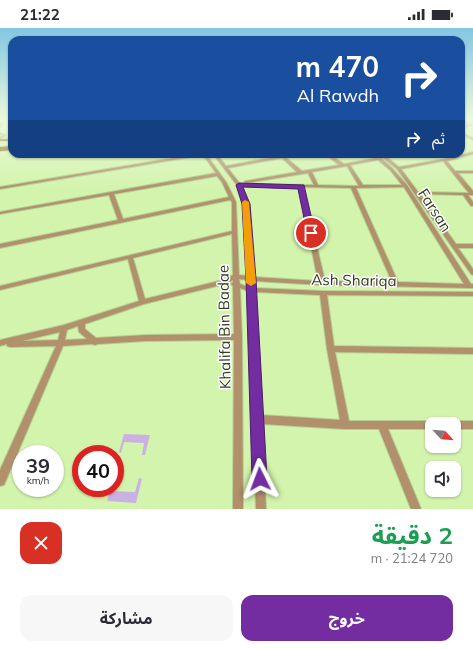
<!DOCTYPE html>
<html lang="ar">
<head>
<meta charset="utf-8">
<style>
	:root { --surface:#fff; --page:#f7f7f7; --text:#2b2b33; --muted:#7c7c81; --accent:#732da1 }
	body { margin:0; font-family:Mulish,"Noto Sans Arabic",sans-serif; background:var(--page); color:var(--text); direction:rtl; height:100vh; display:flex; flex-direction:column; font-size:15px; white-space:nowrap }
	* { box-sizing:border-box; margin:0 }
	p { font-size:13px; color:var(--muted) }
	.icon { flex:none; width:22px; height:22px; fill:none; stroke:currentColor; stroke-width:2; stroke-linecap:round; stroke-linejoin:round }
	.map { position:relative; height:481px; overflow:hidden; direction:ltr }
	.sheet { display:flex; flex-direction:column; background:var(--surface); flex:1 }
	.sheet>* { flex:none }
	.guide { position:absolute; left:8px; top:8px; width:457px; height:122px; border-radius:12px; box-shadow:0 1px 3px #0004; direction:rtl; background:#1a4fa0; color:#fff; overflow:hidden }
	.needle { width:26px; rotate:116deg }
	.tools { position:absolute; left:425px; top:389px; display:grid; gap:8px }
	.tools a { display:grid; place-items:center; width:36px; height:36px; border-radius:8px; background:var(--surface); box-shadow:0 1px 3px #0004; font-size:20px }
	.speed { position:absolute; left:12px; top:417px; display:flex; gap:8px; font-size:20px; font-weight:700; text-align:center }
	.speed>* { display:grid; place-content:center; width:52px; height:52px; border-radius:50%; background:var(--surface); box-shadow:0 1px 3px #0004; line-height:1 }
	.speed small { font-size:10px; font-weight:400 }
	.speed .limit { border:6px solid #d22; background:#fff; color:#111 }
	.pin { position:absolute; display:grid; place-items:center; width:34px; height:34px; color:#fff; margin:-17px; border:2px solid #fff; border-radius:50%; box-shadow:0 1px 4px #0007 }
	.me { position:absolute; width:44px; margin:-22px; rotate:357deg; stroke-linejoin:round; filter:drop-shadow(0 0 3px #0008) }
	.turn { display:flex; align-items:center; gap:14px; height:84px; padding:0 20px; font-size:18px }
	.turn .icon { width:52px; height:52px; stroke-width:2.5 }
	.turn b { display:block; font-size:28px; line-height:34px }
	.then { display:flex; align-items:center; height:38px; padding:0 20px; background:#0003; gap:8px; font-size:15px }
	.round { display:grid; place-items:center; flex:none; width:42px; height:42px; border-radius:12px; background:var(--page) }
	.overview { display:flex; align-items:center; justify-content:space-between; height:68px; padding:0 20px }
	h1 { font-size:24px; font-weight:700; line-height:30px; color:#1e9e55 }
	.primary-button { display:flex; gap:8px; margin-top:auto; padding:8px 20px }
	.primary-button a { flex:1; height:46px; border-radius:12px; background:var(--accent); color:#fff; font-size:16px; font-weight:700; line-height:46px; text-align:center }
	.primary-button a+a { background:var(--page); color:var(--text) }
	.status { display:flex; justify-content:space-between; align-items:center; height:28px; padding:0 20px; background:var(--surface); direction:ltr }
	.status svg { height:11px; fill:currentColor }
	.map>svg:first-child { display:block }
</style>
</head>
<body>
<div class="status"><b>21:22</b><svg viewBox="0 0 49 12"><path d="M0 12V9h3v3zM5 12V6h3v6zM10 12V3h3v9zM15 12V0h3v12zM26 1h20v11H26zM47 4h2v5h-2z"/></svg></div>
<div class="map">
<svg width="473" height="481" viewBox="0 0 473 481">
	<rect width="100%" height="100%" fill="#d3f4ad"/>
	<path fill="#cbb1e3" d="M124 406 150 407 145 427H142L144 415 124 414 121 425 119 424Z
		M139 450 142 451 136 475 107 473 111 460H114L113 463 135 464Z"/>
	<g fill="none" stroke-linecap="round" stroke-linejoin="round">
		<defs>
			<path id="minor" d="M1 92H4L2 98 0 99V95Z
				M461 104 473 110V112L461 106Z
				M0 105 6 107 0 112V109L2 107H0Z
				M473 124V126L447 133 455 143H473V145H458L473 163V167H468L473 174V178H471L463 167 420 166 456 216H473V220H458L473 241V247L471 246 405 152 397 141 382 129 385 128 399 139 444 131ZM443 133 469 165 418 164 401 141Z
				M197 126H206L226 154 236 174 239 247 248 248 244 176 236 156 213 126H217L226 138 280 128 278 126H282L302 143 339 137 325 126H330L344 136 376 130 371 126H375L381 130 392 140 407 157 471 256H473V260H469L322 257 254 253 255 260 323 263 473 264V268L327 267 334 318 473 320V326L335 324 349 393H432L435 394 436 396H432V401H388L421 481H411L379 401H345L262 396 266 481H256L248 263 240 260 242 309 243 481H233L234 312 146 313 98 316 95 317 92 316 63 318 4 457 0 458V442L56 318 10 319 7 318V316L0 318V312L64 297 139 273 128 231 0 262V258L232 203V174L230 172 0 220V216L118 192 109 167 0 186V184L216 145 203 127 0 161V159ZM282 130 297 144 246 153 244 154 246 155 308 145 314 157 240 156 228 140ZM378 132 390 142 402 157H363L350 137ZM347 138 359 158 318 157 312 144ZM217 148 222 154 229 169 123 191 114 166ZM241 158 299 159 318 253 254 249 248 176ZM303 159 351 160 392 254 325 253ZM404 159 464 256 398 254 356 160ZM232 206 233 247 223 252 145 271 133 230ZM239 251 248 252V259L240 256ZM233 252V254L231 256 233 258 234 306 146 307 96 310 85 301V296L144 276 225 256ZM255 264 320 267 327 321 340 392 261 387ZM78 298 79 304 87 311 65 312 67 302ZM60 304 58 312 22 313Z
				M454 393H473V401H454V396H450L451 394Z"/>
			<path id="major" d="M0 111H12V113H0Z
				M12 118V122L0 123V119Z"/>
		</defs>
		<use href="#minor" stroke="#b3cf91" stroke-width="2"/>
		<use href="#major" stroke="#b3cf91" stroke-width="2"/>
		<use href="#minor" fill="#b1906b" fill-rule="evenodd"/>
		<use href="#major" fill="#784901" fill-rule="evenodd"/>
	</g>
	<path fill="#cc8f99" d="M461 92H471L472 98 465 100 461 98Z"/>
	<path fill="#a6747d" d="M473 94 472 98 465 100 467 95Z"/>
	<path fill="#eda6b2" stroke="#a6747d" d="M461 92H471L473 94 467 95Z"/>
	<linearGradient id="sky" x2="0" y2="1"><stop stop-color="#83c6e2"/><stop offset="0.57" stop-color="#ebfada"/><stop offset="1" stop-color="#ebfada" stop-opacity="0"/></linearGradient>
	<rect width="473" height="160" fill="url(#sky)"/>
	<path fill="#732da1" stroke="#4b1d69" d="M239 155 304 157 315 205 311 208 307 205 298 161 243 159 250 176 256 251 267 451 265 456 260 459 254 456 252 451 246 251 242 176 236 157Z"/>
	<path fill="#f59e0b" d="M245 172 249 174 256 255 251 258 246 255 242 174Z"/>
	<g text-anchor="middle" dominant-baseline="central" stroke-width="3" stroke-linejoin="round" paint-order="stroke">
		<g font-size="15" fill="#313d21" stroke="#fff">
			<text transform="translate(435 182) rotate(57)">Farsan</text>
			<text transform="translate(354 252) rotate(1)">Ash Shariqa</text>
			<text transform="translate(224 299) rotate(-91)">Khalifa Bin Badae</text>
		</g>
	</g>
</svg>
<div class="tools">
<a><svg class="needle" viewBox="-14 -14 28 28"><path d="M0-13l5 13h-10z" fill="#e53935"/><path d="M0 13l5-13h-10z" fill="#7c7c81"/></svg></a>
<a><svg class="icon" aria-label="sound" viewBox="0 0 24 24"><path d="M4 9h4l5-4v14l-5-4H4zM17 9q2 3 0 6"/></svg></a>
</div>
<div class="speed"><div>39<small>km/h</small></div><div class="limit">40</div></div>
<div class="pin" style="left:311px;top:205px;background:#d93025"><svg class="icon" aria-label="arrive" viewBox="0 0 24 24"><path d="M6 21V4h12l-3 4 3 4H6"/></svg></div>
<svg class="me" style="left:260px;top:451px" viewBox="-20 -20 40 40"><path d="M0-17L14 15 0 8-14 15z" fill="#732da1" stroke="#fff" stroke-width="4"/></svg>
<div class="guide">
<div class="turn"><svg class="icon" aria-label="right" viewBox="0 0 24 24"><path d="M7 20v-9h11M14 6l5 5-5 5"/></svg><div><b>470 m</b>Al Rawdh</div></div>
<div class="then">ثم<svg class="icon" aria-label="right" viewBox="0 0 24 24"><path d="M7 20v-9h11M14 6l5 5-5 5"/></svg></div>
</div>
</div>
<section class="sheet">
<div class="overview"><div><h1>2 دقيقة</h1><p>720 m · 21:24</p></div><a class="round" style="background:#d93025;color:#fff"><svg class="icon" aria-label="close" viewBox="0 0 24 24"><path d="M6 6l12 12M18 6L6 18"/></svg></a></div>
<div class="primary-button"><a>خروج</a><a>مشاركة</a></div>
</section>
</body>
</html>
